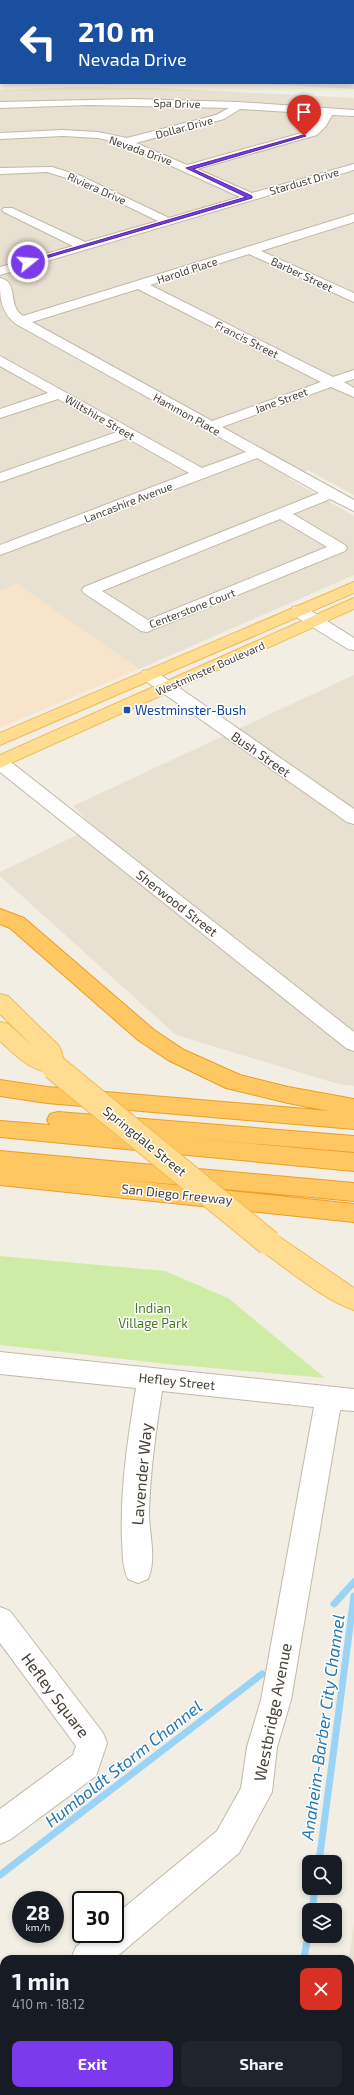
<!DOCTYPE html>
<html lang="en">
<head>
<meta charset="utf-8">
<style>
	:root { --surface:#171b24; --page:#20242c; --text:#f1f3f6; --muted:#9ea1a6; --accent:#7c3aed }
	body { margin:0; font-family:"Exo 2",sans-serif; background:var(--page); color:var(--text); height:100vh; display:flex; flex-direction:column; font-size:15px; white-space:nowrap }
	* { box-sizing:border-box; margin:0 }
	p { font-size:13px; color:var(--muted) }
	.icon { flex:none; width:22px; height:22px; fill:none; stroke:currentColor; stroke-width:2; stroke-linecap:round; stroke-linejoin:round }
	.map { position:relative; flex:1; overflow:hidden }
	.drawer { position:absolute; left:0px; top:1955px; width:354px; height:140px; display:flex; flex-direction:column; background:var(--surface); border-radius:12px 12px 0 0; box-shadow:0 2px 6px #0003 }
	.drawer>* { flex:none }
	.hud { position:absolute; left:0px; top:0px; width:354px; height:84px; box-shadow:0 2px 6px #0003; background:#1a4fa0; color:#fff; overflow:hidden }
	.tools { position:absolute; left:302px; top:1855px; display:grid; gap:8px }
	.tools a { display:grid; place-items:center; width:40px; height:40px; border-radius:8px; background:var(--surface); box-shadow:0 2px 6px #0003; font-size:20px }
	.speed { position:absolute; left:12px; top:1891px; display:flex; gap:8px; font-size:20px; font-weight:700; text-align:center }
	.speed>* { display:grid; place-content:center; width:52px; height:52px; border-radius:50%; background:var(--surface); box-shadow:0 2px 6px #0003; line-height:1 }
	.speed small { font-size:10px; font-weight:400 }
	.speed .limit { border:2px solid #111; border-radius:6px; background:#fff; color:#111 }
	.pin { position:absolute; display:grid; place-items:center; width:34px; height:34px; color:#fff; margin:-41px -17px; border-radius:50% 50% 50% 0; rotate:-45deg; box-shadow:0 0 4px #0007 }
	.pin .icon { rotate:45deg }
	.me { position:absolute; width:44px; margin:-22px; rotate:73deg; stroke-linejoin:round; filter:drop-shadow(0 0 3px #0008) }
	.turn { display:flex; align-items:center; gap:14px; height:84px; padding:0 12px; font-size:18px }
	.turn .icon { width:52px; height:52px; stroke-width:2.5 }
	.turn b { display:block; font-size:28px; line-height:34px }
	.round { display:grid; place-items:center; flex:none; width:42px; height:42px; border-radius:8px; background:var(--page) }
	.headline { display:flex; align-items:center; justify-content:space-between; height:68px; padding:0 12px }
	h1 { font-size:24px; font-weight:700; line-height:30px }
	.button { display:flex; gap:8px; margin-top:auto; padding:8px 12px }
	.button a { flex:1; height:46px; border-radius:8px; background:var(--accent); color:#fff; font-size:16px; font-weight:700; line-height:46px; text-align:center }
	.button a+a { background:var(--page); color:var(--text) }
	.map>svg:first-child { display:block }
</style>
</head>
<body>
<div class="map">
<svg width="354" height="2095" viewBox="0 0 354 2095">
	<rect width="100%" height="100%" fill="#f3eee3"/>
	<path fill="#e8e0d0" d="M73 87 162 88 354 98V213L19 321 354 222V495L308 470 288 478 354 516V575L139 669 17 584 0 591V90Z
		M354 675V1086L338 1084 176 1035 0 876V872L94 827 73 806Z
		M354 1921V2095H331V2091H350L349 1959Z"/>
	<path fill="#f8e4cb" d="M17 584 139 669 0 728V591Z"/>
	<path fill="#e5dfd8" d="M0 0H354V89L247 83H353V1H1L0 83Z"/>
	<path fill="#cfeca7" d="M0 1256 165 1271 228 1298 325 1378 167 1364 0 1345Z"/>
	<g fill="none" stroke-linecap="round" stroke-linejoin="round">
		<path stroke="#99d3f6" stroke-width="7" d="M334 1604 354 1582
			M319 1862 354 1596
			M0 1875 262 1674
			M312 1910 315 1888
			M304 1959 309 1928
			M285 2091V2095"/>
		<defs>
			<path id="minor" d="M74 0H85V1H74Z
				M353 23H354V29H353Z
				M0 75H1V81H0Z
				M133 99 238 102 354 110V116L332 115 326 126 317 135 197 169 252 193 354 164V170L0 275V267L73 246 4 212 2 210 4 208H12L85 242 158 221 73 180 47 172 0 174V168L52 167 81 176 169 218 240 197 121 143 98 138 63 136 0 139V133L63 130 98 132 127 138 216 115 229 108 88 105 0 108V102ZM240 109 321 114 317 123 309 131 187 165 136 143 224 119Z
				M354 214V222L261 251 354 293V302L249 254 150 285 333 377 354 370V379L344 382 354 388V397L331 387 222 427 354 500V511L330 499 293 514 345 545 347 548 345 551 147 632 141 631 84 593 82 590 84 587 319 493 257 458 0 555V545L189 473 127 438 0 482V473L117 432 58 399 0 418V409L48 393 0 366V356L202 468 246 452 16 324C0 311 0 298 0 278 20 283 6 304 23 316ZM138 289 321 382 212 421 32 322ZM280 519 327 547 148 620 102 591Z
				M299 606 305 607 354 638V650L348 649 293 615 291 611 293 607Z
				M149 670 155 671 354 809V824L347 822 143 679 140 675 143 671Z
				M0 757 7 759 354 1032V1051L346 1048 0 772Z
				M0 1352 354 1389V1411L340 1410 291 1700 277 1747 272 1792 239 1853 114 1959H71L76 1947 92 1934H115V1915L217 1831 241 1788 247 1747 261 1700 314 1407 162 1391C156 1431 150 1472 149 1513 149 1534 157 1559 148 1579L138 1583 128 1579C122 1567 123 1554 122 1540 120 1489 128 1438 136 1388L0 1374Z
				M0 1607 10 1611 103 1733 107 1743 96 1776 11 1839 0 1844V1809L73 1755 76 1746 0 1643Z
				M4 2011V2046L0 2048V2013Z
				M93 2091H127V2095H91Z"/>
			<path id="major" d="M354 582V593L0 745V733Z
				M354 598V609L0 768V755Z
				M0 994 8 996 59 1046C63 1053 65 1063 60 1071 36 1077 16 1056 0 1041V1022L8 1024 34 1047 0 1014Z
				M269 1234 278 1236 354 1288V1310C322 1299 288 1269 260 1250L257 1243 260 1236Z"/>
			<path id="highway" d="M0 909 24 918 154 1030 184 1050 240 1075 288 1087 354 1099V1129L47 1103 0 1096V1080L47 1087 329 1111 288 1103 226 1088 168 1060 138 1040 10 928 0 924Z
				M58 1112 354 1136V1152L178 1137 354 1153V1171L0 1137V1121L50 1125 47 1120 50 1114Z
				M0 1151 354 1183V1201L117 1179 354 1204V1222L0 1185Z"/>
		</defs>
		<use href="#minor" stroke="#c2b8a8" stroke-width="2"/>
		<use href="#major" stroke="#eebc56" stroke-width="2"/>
		<use href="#highway" stroke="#eb9d25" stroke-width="2"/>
		<use href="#minor" fill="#fff" fill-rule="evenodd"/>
		<use href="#major" fill="#ffdc90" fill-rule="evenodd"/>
		<use href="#highway" fill="#ffc762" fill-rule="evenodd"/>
		<defs>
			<path id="major-bridge-far1" d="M52 1065 55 1068"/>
			<path id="major-bridge" d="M54 1067 269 1243"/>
		</defs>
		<use href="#major-bridge-far1" stroke="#eebc56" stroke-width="22" stroke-linecap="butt"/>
		<use href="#major-bridge" stroke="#eebc56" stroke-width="27" stroke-linecap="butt"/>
		<use href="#major-bridge-far1" stroke="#ffdc90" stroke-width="20"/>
		<use href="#major-bridge" stroke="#ffdc90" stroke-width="25"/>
	</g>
	<path fill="#7c3aed" stroke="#51269a" d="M303 135 306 136 193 169 252 196V198L29 263 25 262 246 197 186 168Z"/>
	<rect fill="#1a4fb4" stroke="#fff" stroke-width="1.5" x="123" y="706" width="8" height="8" rx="2"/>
	<g text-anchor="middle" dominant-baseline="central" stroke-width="3" stroke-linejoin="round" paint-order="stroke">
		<g font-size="11" fill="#453e33" stroke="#fff">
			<text transform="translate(177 103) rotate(2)">Spa Drive</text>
			<text transform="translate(184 127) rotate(-15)">Dollar Drive</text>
			<text transform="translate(141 150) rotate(20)">Nevada Drive</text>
			<text transform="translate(304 181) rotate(-16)">Stardust Drive</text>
			<text transform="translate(97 188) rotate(24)">Riviera Drive</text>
			<text transform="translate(187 270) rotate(-18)">Harold Place</text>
			<text transform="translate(302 274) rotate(25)">Barber Street</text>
			<text transform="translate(247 339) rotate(27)">Francis Street</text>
			<text transform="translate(281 400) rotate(-20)">Jane Street</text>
			<text transform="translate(187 414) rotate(29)">Hammon Place</text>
			<text transform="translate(100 417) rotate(30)">Wiltshire Street</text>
			<text transform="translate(128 502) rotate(-21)">Lancashire Avenue</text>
			<text transform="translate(192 608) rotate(-21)">Centerstone Court</text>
			<text transform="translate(210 668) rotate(-24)">Westminster Boulevard</text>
		</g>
		<g font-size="13" fill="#164399" stroke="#fff" text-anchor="start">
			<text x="135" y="710">Westminster-Bush</text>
		</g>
		<g font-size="13" fill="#453e33" stroke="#fff">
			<text transform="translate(261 754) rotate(35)">Bush Street</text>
			<text transform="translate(177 903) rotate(38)">Sherwood Street</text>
			<text transform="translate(145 1141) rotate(39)">Springdale Street</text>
			<text transform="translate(177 1194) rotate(6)">San Diego Freeway</text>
			<text transform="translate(177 1381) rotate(6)">Hefley Street</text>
		</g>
		<g font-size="13" fill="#467c21" stroke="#fff">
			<text x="153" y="1308">Indian<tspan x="153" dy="15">Village Park</tspan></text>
		</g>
		<g font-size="16" fill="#453e33" stroke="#fff">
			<text transform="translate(141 1474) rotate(-85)">Lavender Way</text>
			<text transform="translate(56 1695) rotate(53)">Hefley Square</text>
			<text transform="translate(272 1712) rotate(-79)">Westbridge Avenue</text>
		</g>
		<g font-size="17" font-style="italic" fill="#2279b2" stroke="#fff">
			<text transform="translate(322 1727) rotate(-82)">Anaheim-Barber City Channel</text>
			<text transform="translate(123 1763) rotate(-38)">Humboldt Storm Channel</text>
		</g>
	</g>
</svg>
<div class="tools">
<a><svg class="icon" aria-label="search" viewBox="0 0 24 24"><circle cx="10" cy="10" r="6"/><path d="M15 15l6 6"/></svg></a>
<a><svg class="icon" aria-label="layers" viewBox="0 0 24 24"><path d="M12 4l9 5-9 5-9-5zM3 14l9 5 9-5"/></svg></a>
</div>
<div class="speed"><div>28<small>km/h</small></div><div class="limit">30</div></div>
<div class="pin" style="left:304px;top:136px;background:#d93025"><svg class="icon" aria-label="arrive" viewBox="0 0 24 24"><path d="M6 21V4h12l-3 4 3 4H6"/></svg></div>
<svg class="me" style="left:28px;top:262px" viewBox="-20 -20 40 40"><circle r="17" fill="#7c3aed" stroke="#fff" stroke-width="3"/><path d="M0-11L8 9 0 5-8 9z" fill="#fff"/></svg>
<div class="hud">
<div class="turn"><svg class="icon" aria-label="left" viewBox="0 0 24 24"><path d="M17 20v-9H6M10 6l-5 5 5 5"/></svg><div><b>210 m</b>Nevada Drive</div></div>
</div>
<section class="drawer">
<div class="headline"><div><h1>1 min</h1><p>410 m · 18:12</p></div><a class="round" style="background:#d93025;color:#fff"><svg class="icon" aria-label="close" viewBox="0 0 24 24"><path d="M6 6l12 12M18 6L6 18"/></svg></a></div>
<div class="button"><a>Exit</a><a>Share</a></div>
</section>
</div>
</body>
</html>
